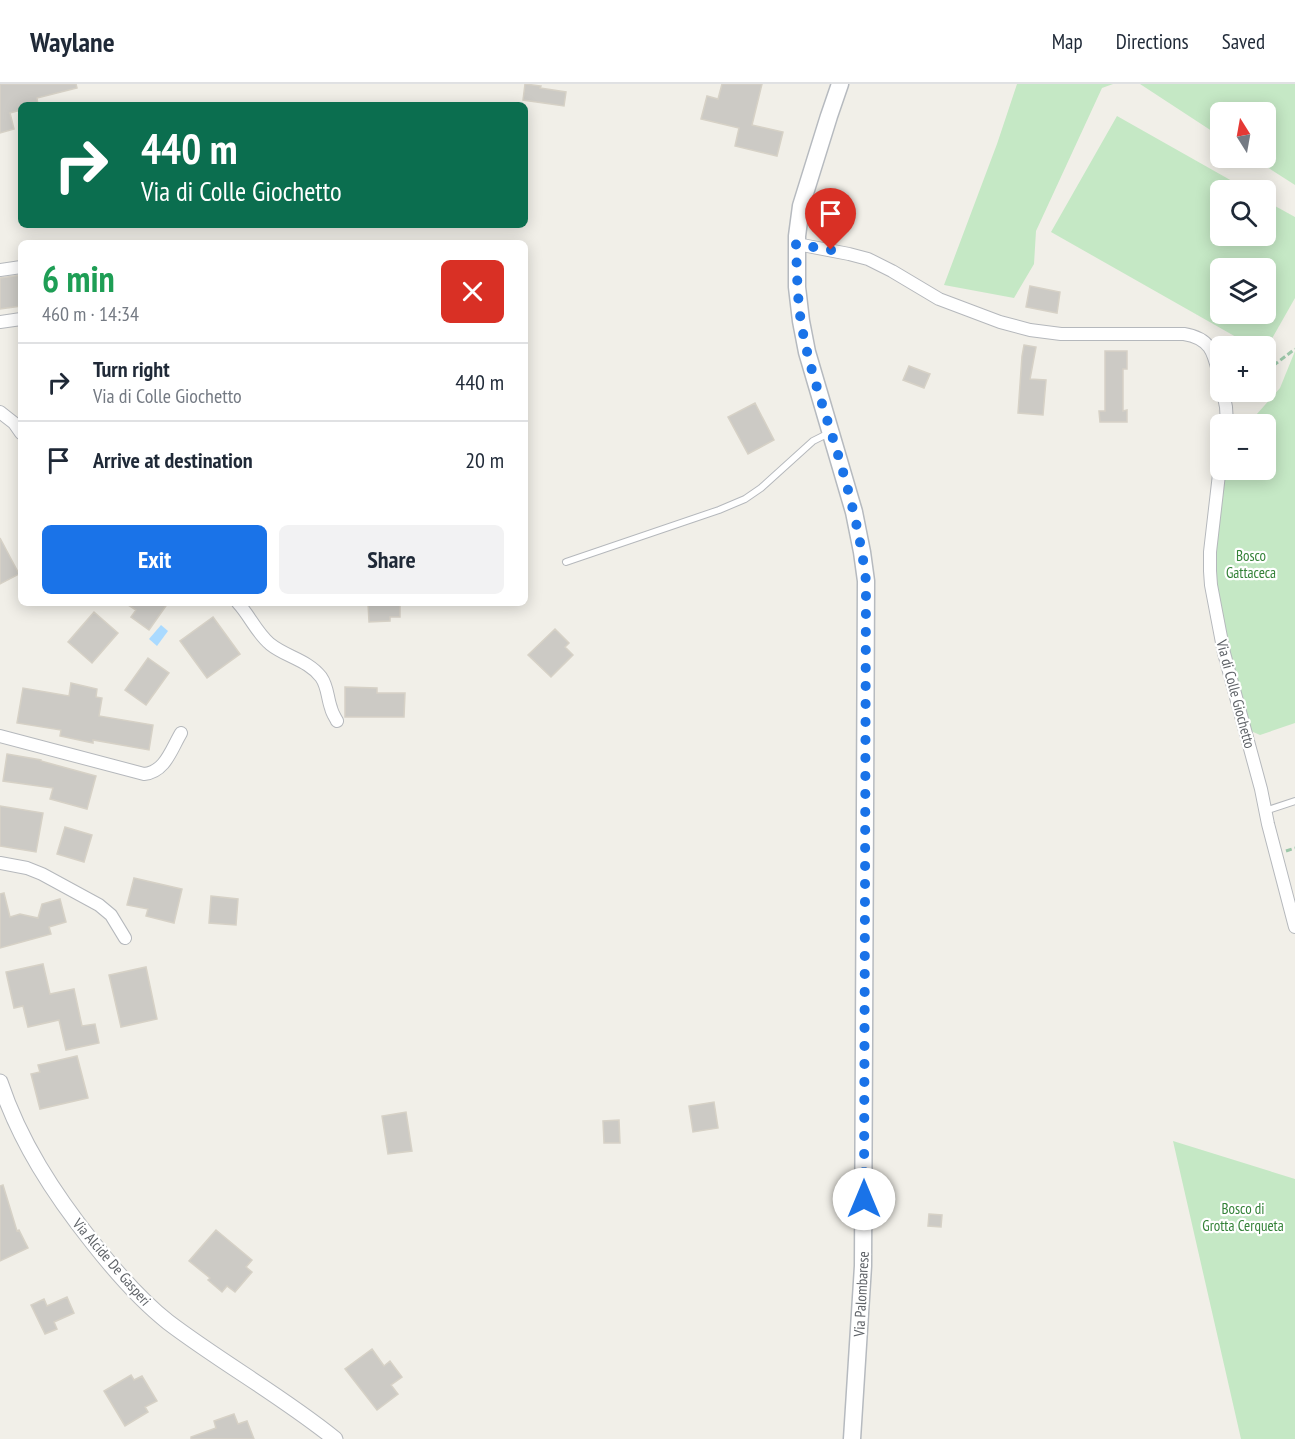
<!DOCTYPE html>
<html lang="en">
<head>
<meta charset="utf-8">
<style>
	:root { --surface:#fff; --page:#f2f2f3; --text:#1f2937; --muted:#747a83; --line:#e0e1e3; --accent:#1a73e8 }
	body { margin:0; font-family:"PT Sans Narrow",sans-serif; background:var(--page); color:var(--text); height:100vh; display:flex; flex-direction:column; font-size:22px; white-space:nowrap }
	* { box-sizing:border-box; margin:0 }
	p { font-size:20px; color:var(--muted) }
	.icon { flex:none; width:33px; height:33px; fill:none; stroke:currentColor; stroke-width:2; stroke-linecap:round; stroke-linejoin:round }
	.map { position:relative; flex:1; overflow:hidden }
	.drawer { position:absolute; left:18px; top:156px; width:510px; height:366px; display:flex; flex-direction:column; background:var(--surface); border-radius:9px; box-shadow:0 3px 15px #0003 }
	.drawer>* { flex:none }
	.top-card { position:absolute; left:18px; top:18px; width:510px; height:126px; border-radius:9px; box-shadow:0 3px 15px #0003; background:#0b6e4f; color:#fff; overflow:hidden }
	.needle { width:39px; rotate:349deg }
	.tools { position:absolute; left:1210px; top:18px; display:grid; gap:12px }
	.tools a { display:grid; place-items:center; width:66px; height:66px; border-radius:9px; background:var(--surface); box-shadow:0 3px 15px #0003; font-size:30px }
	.pin { position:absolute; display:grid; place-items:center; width:51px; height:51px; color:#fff; margin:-62px -26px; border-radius:50% 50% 50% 0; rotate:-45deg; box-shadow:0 0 6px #0007 }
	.pin .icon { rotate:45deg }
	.me { position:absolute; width:66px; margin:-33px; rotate:0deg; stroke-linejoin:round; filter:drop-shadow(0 0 4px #0008) }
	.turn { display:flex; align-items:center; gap:21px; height:126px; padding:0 24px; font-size:27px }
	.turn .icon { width:78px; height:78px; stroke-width:2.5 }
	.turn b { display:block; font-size:42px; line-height:51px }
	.round { display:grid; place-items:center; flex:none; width:63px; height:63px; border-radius:9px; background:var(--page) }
	.head { display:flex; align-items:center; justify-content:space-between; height:102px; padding:0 24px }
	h1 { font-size:36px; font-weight:800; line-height:45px; color:#1e9e55 }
	.cta { display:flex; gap:12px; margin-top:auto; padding:12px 24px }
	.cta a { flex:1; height:69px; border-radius:9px; background:var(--accent); color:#fff; font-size:24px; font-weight:800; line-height:69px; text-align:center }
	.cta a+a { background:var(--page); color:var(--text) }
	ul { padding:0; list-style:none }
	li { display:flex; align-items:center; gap:18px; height:78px; padding:0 24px; border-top:2px solid var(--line) }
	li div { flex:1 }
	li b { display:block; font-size:22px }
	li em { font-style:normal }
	header { display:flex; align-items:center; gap:36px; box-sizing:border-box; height:84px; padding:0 30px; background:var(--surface); border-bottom:2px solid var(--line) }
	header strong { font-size:28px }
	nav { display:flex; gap:33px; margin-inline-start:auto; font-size:21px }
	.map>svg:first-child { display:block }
</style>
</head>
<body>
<header>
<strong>Waylane</strong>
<nav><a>Map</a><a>Directions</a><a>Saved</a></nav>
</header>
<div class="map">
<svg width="1295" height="1355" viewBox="0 0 1295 1355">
	<rect width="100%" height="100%" fill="#f1efe8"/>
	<path fill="#c5e8c5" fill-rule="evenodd" d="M1017 0H1113L1102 4 1036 147 1034 180 1014 214 944 201 997 60Z
		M1140 0H1295V101L1253 74H1266V28H1221V53Z
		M1117 32 1248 106H1221V152H1266V117L1295 133V214L1266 265V262H1252L1051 148ZM1221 184H1266V230H1221Z
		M1295 267V639L1260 651 1244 644 1206 484 1222 386H1266V340H1248L1280 304Z
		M1173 1057 1295 1095V1355H1241Z"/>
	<path fill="#aadaff" d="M161 541 168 547 157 562 149 555Z"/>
	<path fill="#cccac5" stroke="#d6d1c6" stroke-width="1.5" d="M0 0H76L77 4 37 14 38 21H21V26L10 29 14 45 0 49Z
		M525 0 541 2 540 4 566 8 564 22 523 16Z
		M722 0H762L752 41 783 48 777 72 735 62 739 44 701 35 707 12 718 15Z
		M21 191V222L0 225V194Z
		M1030 202 1060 208 1057 229 1026 223Z
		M1024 261 1036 263 1030 295 1046 296 1043 331 1018 329 1022 272Z
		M1105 267H1127V285H1123V327L1127 326V338H1100L1099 327H1105Z
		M909 282 930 290 924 304 903 296Z
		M755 319 774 356 748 370 728 333Z
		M0 454 19 490 0 500Z
		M125 519H168L149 546 131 533 136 526Z
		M368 519H400V533H390V537L369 538Z
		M94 528 118 549 92 579 68 558Z
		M213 533 240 570 207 594 180 557Z
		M555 545 569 559 565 563 573 571 551 593 528 571Z
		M148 574 169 589 146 621 125 606Z
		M71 599 97 605 96 613 102 614 99 632 153 641 149 666 93 656V659L60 652 61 646 17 639 23 604 69 612Z
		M345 603 377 604V609H405L404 633H345Z
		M7 670 41 676V677L96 692 87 725 50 715 53 704 3 697Z
		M0 722 43 729 36 768 0 762Z
		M65 743 92 751 84 778 57 770Z
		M134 794 182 805 174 839 146 832 148 825 127 821Z
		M4 809 10 833 20 830 38 834 42 820 60 815 66 838 49 843 51 850 0 864V810Z
		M211 812 238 815 236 841 209 839Z
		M43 880 50 910 74 905 82 942 95 940 99 959 66 966 59 936 28 943 23 922 14 924 6 888Z
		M146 883 157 935 121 943 109 891Z
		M77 972 88 1014 40 1025 31 990 40 988 38 981Z
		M714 1018 718 1044 693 1048 689 1022Z
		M406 1028 412 1067 388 1070 382 1032Z
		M619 1036 620 1059H604L603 1037Z
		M3 1101 17 1147 19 1146 28 1164 0 1177V1102Z
		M929 1130 942 1131 941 1143 928 1142Z
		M216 1146 252 1176 246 1183 252 1188 235 1208 227 1202 222 1208 208 1196 210 1194 189 1177Z
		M67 1213 74 1229 54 1238 57 1245 45 1250 31 1221 44 1215 47 1222Z
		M372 1265 384 1282 390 1277 402 1293 391 1301 398 1310 377 1326 345 1285Z
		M131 1291 134 1296 142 1292 157 1317 145 1323 148 1328 125 1342 104 1307Z
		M234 1330 238 1340 247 1337 254 1355H191V1353L216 1344 214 1337Z"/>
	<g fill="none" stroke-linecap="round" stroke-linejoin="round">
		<defs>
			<path id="service" d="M566 478 719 426 745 415 761 404 813 357 829 349
				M1265 727 1295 717"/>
			<path id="minor" d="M797 160 849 170 868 175 892 187 939 215 1000 238 1030 246 1061 250H1184C1215 255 1214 274 1221 299
				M0 186 21 183
				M0 238 21 235
				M1223 308 1226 323 1227 340
				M0 328 14 339 21 349
				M1221 373 1210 468V487L1211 501 1224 569 1261 705 1268 740 1295 843
				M238 519C250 532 256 548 270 560 286 573 308 576 321 593 328 603 327 613 331 624 332 629 335 633 337 637
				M0 652 144 690C165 688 171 666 181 649
				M0 779 27 784 42 790 99 821 111 831 125 854"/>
			<path id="tertiary" d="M0 998C20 1058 54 1110 93 1159 115 1187 139 1215 168 1238 222 1279 282 1312 335 1355"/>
			<path id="secondary" d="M840 0 829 32 801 122 797 152V203L801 237 807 268 854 428 862 468 866 497 863 1182 852 1355"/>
		</defs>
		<use href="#service" stroke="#b5b8bc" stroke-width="8"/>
		<use href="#minor" stroke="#b5b8bc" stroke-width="14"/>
		<use href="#tertiary" stroke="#b5b8bc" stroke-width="17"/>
		<use href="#secondary" stroke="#b6babf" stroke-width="19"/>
		<path stroke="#9cc7a9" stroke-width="3" stroke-dasharray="6 3" stroke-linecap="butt" d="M1266 287 1295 265
			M1286 767 1295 764"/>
		<use href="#service" stroke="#fff" stroke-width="6"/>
		<use href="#minor" stroke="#fff" stroke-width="12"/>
		<use href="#tertiary" stroke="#fff" stroke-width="15"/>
		<use href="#secondary" stroke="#fff" stroke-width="16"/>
	</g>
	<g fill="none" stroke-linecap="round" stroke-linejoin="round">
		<path stroke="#1a73e8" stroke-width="10" stroke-dasharray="0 18" d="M831 166 796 160C797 186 797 212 801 238 807 275 819 310 830 345 846 395 860 446 866 497L864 1115"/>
	</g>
	<g text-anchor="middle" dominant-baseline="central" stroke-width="4.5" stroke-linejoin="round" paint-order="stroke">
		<g font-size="15" fill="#348238" stroke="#fff">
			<text x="1251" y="471">Bosco<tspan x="1251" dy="17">Gattaceca</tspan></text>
			<text x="1243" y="1124">Bosco di<tspan x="1243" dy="17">Grotta Cerqueta</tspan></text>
		</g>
		<g font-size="15" fill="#5f6368" stroke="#fff">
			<text transform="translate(1236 610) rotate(75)">Via di Colle Giochetto</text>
			<text transform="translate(112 1178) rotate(49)">Via Alcide De Gasperi</text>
			<text transform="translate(861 1210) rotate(-87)">Via Palombarese</text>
		</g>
	</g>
</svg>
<div class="tools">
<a><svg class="needle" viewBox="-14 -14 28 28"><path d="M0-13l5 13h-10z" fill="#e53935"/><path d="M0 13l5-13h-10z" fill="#747a83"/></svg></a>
<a><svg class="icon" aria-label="search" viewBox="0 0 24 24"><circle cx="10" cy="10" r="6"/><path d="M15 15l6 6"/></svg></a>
<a><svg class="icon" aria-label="layers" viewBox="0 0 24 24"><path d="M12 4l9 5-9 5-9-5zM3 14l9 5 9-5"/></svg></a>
<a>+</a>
<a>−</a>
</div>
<div class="pin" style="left:831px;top:166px;background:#d93025"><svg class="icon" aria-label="arrive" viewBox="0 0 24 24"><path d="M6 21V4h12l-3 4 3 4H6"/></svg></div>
<svg class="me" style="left:864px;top:1115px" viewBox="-20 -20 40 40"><circle r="19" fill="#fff"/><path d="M0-13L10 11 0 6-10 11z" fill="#1a73e8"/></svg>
<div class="top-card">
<div class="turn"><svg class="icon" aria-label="right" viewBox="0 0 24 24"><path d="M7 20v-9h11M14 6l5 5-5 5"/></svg><div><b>440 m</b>Via di Colle Giochetto</div></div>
</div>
<section class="drawer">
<div class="head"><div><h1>6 min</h1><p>460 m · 14:34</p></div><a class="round" style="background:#d93025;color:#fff"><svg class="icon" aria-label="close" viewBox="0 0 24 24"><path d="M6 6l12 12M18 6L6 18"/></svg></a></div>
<ul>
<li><svg class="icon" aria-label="right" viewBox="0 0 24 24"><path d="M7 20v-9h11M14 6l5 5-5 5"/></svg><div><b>Turn right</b><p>Via di Colle Giochetto</p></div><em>440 m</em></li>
<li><svg class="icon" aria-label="arrive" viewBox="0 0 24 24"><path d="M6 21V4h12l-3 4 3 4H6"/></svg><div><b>Arrive at destination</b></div><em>20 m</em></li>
</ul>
<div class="cta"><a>Exit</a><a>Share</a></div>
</section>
</div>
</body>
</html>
